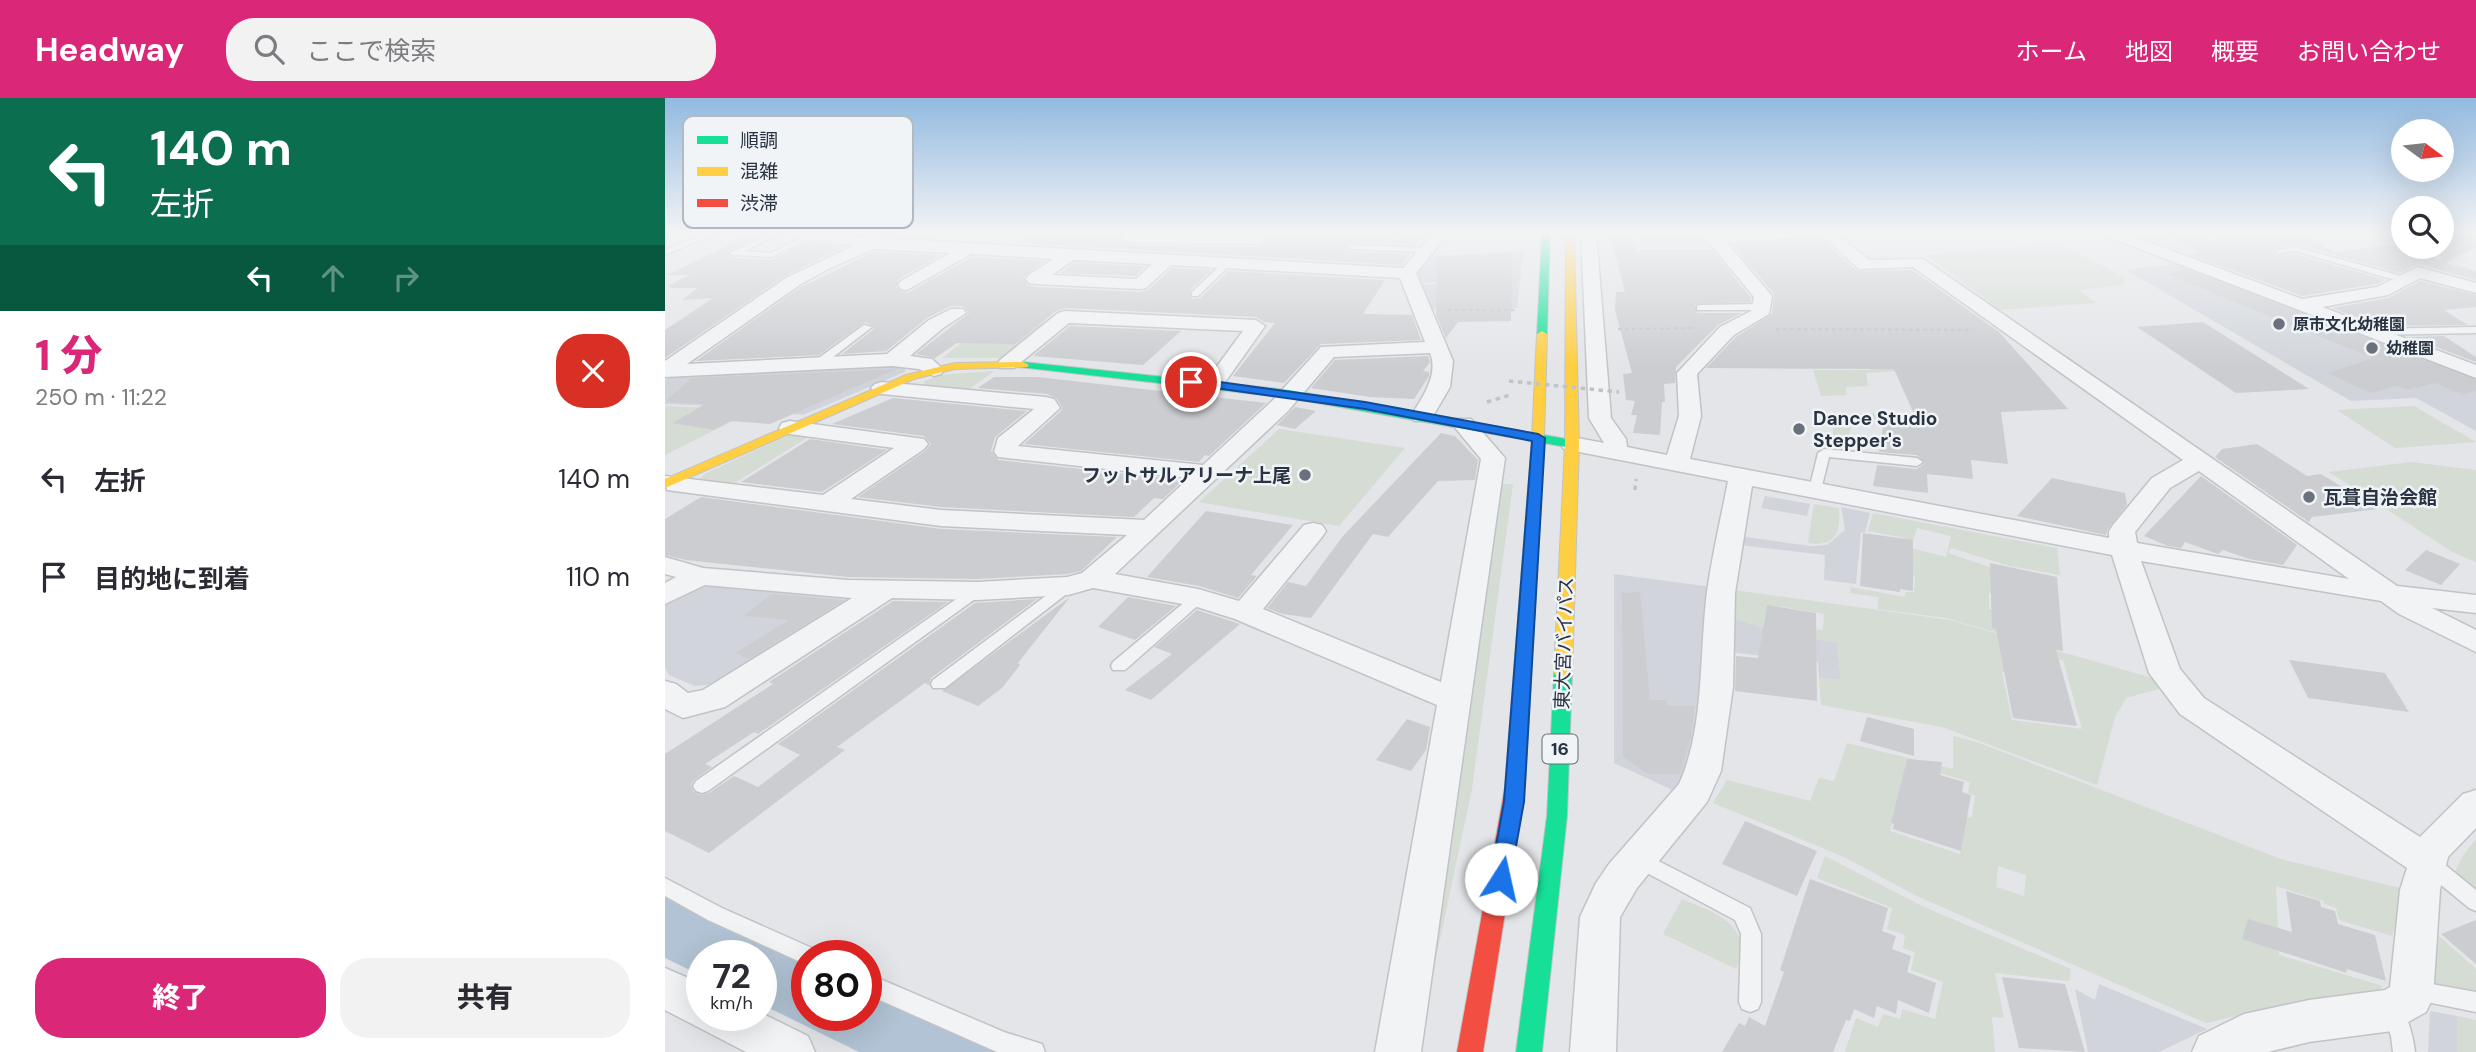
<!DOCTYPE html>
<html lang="ja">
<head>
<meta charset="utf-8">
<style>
	:root { --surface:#fff; --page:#f2f2f3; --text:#2b2b33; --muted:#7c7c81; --accent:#db2777 }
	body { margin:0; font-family:"DM Sans","Noto Sans JP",sans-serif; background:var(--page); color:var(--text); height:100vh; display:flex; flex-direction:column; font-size:26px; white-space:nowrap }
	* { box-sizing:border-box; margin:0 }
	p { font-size:23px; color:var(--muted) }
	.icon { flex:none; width:38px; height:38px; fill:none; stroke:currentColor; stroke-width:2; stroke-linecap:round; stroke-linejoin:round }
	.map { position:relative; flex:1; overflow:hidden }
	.side { display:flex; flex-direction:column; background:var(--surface); width:665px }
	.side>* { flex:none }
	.guide { background:#0b6e4f; color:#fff; overflow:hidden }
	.needle { width:46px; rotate:105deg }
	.tools { position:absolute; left:1726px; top:21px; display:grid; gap:14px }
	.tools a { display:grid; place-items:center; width:63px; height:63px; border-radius:50%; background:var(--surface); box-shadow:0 7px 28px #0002; font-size:35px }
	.speed { position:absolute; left:21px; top:842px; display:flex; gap:14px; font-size:35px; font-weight:700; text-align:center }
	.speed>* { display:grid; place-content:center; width:91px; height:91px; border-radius:50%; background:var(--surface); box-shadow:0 7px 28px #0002; line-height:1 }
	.speed small { font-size:18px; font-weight:400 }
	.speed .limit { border:10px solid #d22; background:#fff; color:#111 }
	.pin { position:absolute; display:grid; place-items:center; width:60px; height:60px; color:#fff; margin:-30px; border:4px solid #fff; border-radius:50%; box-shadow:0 2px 7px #0007 }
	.me { position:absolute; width:77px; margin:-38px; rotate:10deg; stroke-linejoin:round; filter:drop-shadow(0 0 5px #0008) }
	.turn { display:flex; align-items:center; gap:24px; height:147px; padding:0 35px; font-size:32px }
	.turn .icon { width:91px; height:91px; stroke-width:2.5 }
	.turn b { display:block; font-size:49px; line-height:60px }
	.lanes { display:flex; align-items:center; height:66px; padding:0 35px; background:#0003; justify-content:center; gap:35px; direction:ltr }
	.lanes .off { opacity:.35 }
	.round { display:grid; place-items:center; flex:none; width:74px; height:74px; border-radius:28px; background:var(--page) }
	.head { display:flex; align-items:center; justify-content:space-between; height:119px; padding:0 35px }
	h1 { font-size:42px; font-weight:800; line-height:52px; color:var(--accent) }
	.action { display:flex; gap:14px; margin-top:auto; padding:14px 35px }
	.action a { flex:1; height:80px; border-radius:28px; background:var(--accent); color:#fff; font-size:28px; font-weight:800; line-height:80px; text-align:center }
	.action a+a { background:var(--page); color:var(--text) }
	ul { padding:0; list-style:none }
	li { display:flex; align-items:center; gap:21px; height:98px; padding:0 35px }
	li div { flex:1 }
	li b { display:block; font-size:26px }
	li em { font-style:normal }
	header { display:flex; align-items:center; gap:42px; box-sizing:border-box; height:98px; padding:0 35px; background:var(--accent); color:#fff }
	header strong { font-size:33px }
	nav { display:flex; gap:38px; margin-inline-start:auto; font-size:24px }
	.search { width:490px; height:63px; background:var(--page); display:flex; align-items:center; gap:18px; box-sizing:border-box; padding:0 24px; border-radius:28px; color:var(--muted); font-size:26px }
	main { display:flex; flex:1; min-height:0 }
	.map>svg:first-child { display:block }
</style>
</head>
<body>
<header>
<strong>Headway</strong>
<div class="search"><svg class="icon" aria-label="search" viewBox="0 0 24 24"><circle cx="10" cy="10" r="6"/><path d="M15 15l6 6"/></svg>ここで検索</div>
<nav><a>ホーム</a><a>地図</a><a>概要</a><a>お問い合わせ</a></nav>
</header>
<main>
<section class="side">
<div class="guide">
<div class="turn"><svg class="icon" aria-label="left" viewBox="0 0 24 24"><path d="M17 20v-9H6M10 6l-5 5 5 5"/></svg><div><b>140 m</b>左折</div></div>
<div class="lanes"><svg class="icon" aria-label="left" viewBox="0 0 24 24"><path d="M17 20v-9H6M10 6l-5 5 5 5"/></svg><svg class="icon off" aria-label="ahead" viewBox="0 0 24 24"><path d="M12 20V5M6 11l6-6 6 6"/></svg><svg class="icon off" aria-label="right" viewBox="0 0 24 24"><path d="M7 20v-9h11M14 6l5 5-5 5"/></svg></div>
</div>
<div class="head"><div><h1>1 分</h1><p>250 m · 11:22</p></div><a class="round" style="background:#d93025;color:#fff"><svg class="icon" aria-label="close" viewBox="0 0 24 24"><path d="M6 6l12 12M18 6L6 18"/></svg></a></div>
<ul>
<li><svg class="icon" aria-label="left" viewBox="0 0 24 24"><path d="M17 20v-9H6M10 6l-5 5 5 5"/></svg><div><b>左折</b></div><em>140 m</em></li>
<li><svg class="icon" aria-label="arrive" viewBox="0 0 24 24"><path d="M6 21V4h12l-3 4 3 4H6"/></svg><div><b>目的地に到着</b></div><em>110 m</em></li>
</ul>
<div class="action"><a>終了</a><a>共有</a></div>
</section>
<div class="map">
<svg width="1811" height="954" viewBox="0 0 1811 954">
	<rect width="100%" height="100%" fill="#e3e5e8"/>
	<path fill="#d1d5db" d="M858 154 852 210 765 211 757 187 842 181 755 185 752 174 767 158Z
		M1519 165 1811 280V333L1751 300 1686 303 1461 172Z
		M241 267 240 274 138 317 90 313 93 310 0 306V282L9 277Z
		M1100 398 1145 406 1142 418 1096 410Z
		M1176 409 1205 415 1200 434 1196 435 1191 486 1159 482 1160 457 1074 447 1075 438 1145 448 1162 447 1180 432Z
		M949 476 1047 489 1039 609 1014 695 949 665Z
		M33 487 188 502 57 585 30 588 4 577 0 569V504Z
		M1066 519 1098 530 1172 545 1176 582 1154 580 1153 564 1064 554Z
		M1434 886 1542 931 1494 954H1423L1410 891 1430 902Z
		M1765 913 1792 918V954H1763Z"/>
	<path fill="#d4dcd3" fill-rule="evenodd" d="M673 135H769L763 142 671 139Z
		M972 135H1040L1050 148 978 149Z
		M1456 135H1496L1523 149 1550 147 1561 142 1543 135H1647L1576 142 1510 155Z
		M1394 146 1462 180 1457 187 1414 192 1432 205 1335 212 1261 157Z
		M325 223H388L351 255 333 260H277Z
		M1206 264 1245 272 1201 275 1203 288 1181 289V297L1156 298 1148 272H1205Z
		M329 273 303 292 258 289 260 283 274 277Z
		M0 308 90 312 0 357Z
		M1749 308 1811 344 1730 350 1672 312Z
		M1279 315 1282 324 1188 321 1181 350 1173 351 1167 348 1169 316Z
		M614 331 740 350 674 428 534 404Z
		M131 334 148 336 65 388 34 384 39 376Z
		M1746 364 1811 372V464L1789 455 1664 374Z
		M834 386H848L807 691 751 954H748Z
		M1149 406 1174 410C1176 434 1171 449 1143 445Z
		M1208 415 1392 450 1395 477 1345 468 1286 450 1283 455 1328 470 1332 497 1324 495V511L1331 512 1379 548 1281 520 1213 511V499L1185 495 1186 489 1240 499 1241 494H1249L1250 478 1239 476 1240 440 1203 433ZM1252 430 1286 438 1281 459 1246 450Z
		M1069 492 1285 522 1491 581 1497 590 1461 600 1450 619 1432 687 1277 629 1156 607 1154 580 1176 582 1172 545 1098 530 1066 519ZM1113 508 1159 516 1158 532 1098 528 1100 517 1110 519ZM1342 555 1398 562 1417 631 1347 622 1337 574 1345 575Z
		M1288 638 1312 644 1616 761 1739 791 1727 838 1674 822 1671 810 1659 806 1658 803 1611 788 1614 857 1718 888 1703 902 1612 909 1541 925 1252 798 1179 759 1048 705 1062 682 1145 703 1154 680 1169 683 1182 645 1288 671ZM1241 665 1305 684 1303 695 1310 698 1307 720 1302 719 1295 756 1225 733ZM1333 768 1361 777 1359 798 1331 789Z
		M1811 741V791L1790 774 1797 759Z
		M1160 758 1259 809 1406 871 1404 883 1330 875 1339 920 1327 919 1330 954H1180L1191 920 1213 929 1218 916 1235 921 1237 911 1270 921 1278 884 1246 872 1250 854 1238 850 1240 837 1222 831 1227 810 1152 780Z
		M1017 801C1040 811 1073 820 1077 849 1078 855 1073 865 1071 871L998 836Z
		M1774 838 1811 871V894L1774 889 1768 884Z
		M1792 918 1811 922V954H1792Z"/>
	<path fill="#b1c3d4" d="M0 795 142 864V917H201V891L339 954H194L96 906V858H37V878L0 860Z"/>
	<path fill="#cbcdd0" d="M88 135H104L63 153 62 156 68 160 107 162 143 144 179 149 120 178 0 260V232L48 200 17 202 33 190H4L7 189 3 188 24 177H2Z
		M372 135H456L452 139 463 147 595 149 605 142 602 137 652 135 650 138 754 143 751 147 688 144 682 148 685 154 745 156 737 167 354 145Z
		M945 135H962L971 152H1047L1086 200 1085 204 1030 206 1032 215H1077L1053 227 1011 269 1010 285 999 286 1000 304H997L995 337 968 335 972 317H966L970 303 961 302 958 276 967 275 950 212 951 194H960Z
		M1500 135H1529L1546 147 1555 141 1544 135H1631L1671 154 1731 146 1776 162V135H1811V149L1780 165 1811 173V182L1754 166 1735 175 1631 146 1609 150 1607 154 1613 157 1630 156 1720 182 1711 186 1637 198 1523 156 1535 154Z
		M1152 137 1192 173 1247 172 1334 234 1403 311 1336 314 1343 366 1306 362 1308 381 1262 376 1263 395 1208 388 1212 367 1252 371 1260 365 1252 357 1214 354 1219 322 1253 325 1229 271 1041 270 1071 239 1107 216 1109 196 1066 146 1130 143 1137 138Z
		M208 154 276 157 234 181 231 189 242 195 307 159 380 163 359 179 362 187 370 189 475 194 483 192 507 170 547 172 525 192 527 201 535 200 563 173 720 182 698 216 747 217 756 242 656 246 619 285 568 278 610 225 599 224 591 219 400 210 391 213 350 246 292 245 270 260 251 256 304 215 298 208H286L262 220 221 253 177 256 209 231V228L200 224 154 257 31 263 134 190Z
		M847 154 846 223 793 224 781 240 771 217 772 159Z
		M409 165 481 168 470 178 395 175Z
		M1521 171 1811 282V293L1798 297 1770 285 1743 292 1732 288 1705 295 1663 275 1708 260 1501 176Z
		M1755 183 1811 197V209L1779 212 1803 227 1715 228 1667 210 1723 200Z
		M1538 224 1644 291 1571 295 1472 229Z
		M405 228 516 233 478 267 368 258Z
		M1779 238 1811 259V264L1744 239Z
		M763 258 765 264 758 273 764 274V278L749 301 705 299 646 290 670 262Z
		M232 271 105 326 65 323 49 332 8 325 40 306 0 304 26 280Z
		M329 279H373L601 305 544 358 540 357 534 364 359 346 397 312V309L391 300 382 296 313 290Z
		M228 300 362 313 330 339 326 353 333 362 518 382 498 401 489 400 469 419 276 409 193 399 260 353 266 346 259 338 167 326Z
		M630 309 651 313 630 331 612 327Z
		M776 335 790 338 813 362 810 382 773 383 723 439 708 436 646 520 618 516 602 510 623 484 641 488 678 438Z
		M145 341 222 352 157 394 76 384Z
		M1592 346 1642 378 1656 376 1713 411 1647 419 1644 424 1550 359 1557 351Z
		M1536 378 1632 447 1618 467 1584 461 1558 452 1553 456 1520 444 1516 450 1503 448 1479 438Z
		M1387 380 1460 395 1462 407 1442 432 1441 437 1352 418Z
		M36 399 276 431 452 439 416 473 402 476 312 481 183 479 21 462 0 457V421Z
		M541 413 628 427 586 477 592 478 573 500 534 488 482 479Z
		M1198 435 1248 442V493L1235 491V494L1195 488Z
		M1761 452 1795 466 1776 487 1740 472Z
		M1325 465 1392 479 1398 553 1391 552 1412 628 1348 620 1331 531 1327 530Z
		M975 494 985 602H1001L1002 608H1030L1026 640 1015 676H983L958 659 957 495Z
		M106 496 179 502 84 561 70 555 124 522 79 518Z
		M405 499 353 565 355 567 337 590 313 608 277 593Z
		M463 499 511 508 470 542 433 529Z
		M372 501 266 580 264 587 260 585 172 649 180 652 44 755 0 733V656L108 586 104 584 228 503 283 504 93 636 89 634 40 666 47 669 29 682 26 687 29 694 36 697 44 695 69 678 93 689 135 657 113 646 310 505Z
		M1102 507 1151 515 1152 603 1070 593 1071 558 1093 560Z
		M532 512 575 526 486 602 460 592 507 556 489 549Z
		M1624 562 1720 575 1744 614 1643 600Z
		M1202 619 1249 631V658L1195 643Z
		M742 621 765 629 761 652 746 673 711 662Z
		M1242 661 1277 664 1275 677 1299 684 1297 694 1306 697 1296 753 1228 731 1229 726 1226 725Z
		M1080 723 1152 753 1132 798 1057 766Z
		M1145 781 1223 810 1217 833 1231 838 1227 851 1246 858 1242 874 1271 885 1264 915 1233 902 1231 916 1212 908 1209 920 1189 911 1185 923 1181 922 1168 954H1057L1074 925 1080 928 1084 919 1100 928 1119 874 1115 872Z
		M1621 793 1655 803 1656 809 1670 813 1673 826 1710 837 1721 883 1681 871 1682 875 1577 841 1583 821 1627 834Z
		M1811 822V866L1776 836Z
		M1337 879 1400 886 1420 954 1354 950Z"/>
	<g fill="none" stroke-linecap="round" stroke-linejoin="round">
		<defs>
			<path id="lane" d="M42 135H51L0 157V152Z
				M109 135H118L79 153 106 155 145 135 152 137 107 159 68 157 64 155Z
				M1531 135H1540L1552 142 1545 144Z
				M688 147 762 150 766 152 762 154 685 151 684 149Z
				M1630 149 1740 179 1741 181 1737 184 1630 153 1614 155 1610 153Z
				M560 163 567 165 533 198H527V194Z
				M1035 207 1098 206 1103 209 1098 212H1032V208Z
				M199 227 207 229 159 266H151V262Z
				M1811 229V235L1706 237 1701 234 1706 231Z
				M1159 351 1252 360 1258 364 1252 368 1164 359 1156 392 1154 395H1146L1144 392 1153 355Z
				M403 484 408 485 410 488 408 491 280 590H268L266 586 268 582 398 485Z
				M312 489 317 490 319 493 317 496 43 693 37 695 31 693 28 688 31 683 307 490Z
				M533 496 538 497 540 500 538 503 460 572H448L446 568 448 564 528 497Z
				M974 753 1085 810 1096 836V904L1093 911 1085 914 1077 911 1074 904 1076 836 1070 822 967 767 964 761 967 755Z
				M1766 759 1773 761 1811 792V813L1804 810 1759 773 1756 767 1759 761Z
				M0 780 57 810 149 851 152 858H142V867L43 822 0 798Z
				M201 875 339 934 377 946 380 954H332L201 896Z
				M1750 883 1811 894V914L1742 900 1739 893 1742 886Z
				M1728 903 1736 906C1743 921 1748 937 1750 954H1728L1726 938 1717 913 1720 906Z"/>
			<path id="street" d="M125 135 738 170 769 135H784L751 175 788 263 785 289 765 323H749L746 318C757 300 774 277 765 255L669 259 623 313 450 476 533 491 574 503 639 427 648 425 657 427 661 433 657 439 598 511 776 584 816 361 787 326 790 321H806L840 360 756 954H710L772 607 570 521 529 508 428 490 403 497 312 502 227 500 60 609 18 620 0 611V583L11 586 23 595 38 592 187 500 40 487 0 506V485L11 479 0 476V459L38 470 183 482 312 484 402 479 417 475 462 437 276 428 2 392 0 378 158 397 229 350 117 335 114 330 117 325 125 323 259 341 263 346 259 351 186 401 276 412 479 422 524 380 333 359 329 354 333 340 369 311 217 296 210 294 206 290 210 286 217 284 381 299 389 301 395 310 353 348 538 367 607 303 656 249 760 244 735 180 506 167 481 190 475 191 370 186 364 185 361 181 364 177 388 161 306 156 242 192 236 191 233 187 236 183 285 155 208 151 159 173 133 188 22 266 222 256 264 222 286 211H298L301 215 278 230 245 258 267 261 279 272 276 276 269 278 254 271 227 268 0 279V263L121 180 188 148 132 140ZM408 162 487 166 471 181 387 177Z
				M459 135 595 136 603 141 595 146 463 144 455 139Z
				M916 135H931L946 320 961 341 962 349 1002 357 1014 318 1012 275 1055 229 1086 213 1089 199 1043 143 1041 140 1043 137 1137 135 1130 140 1061 144 1107 198 1104 216 1069 237 1032 276 1036 318 1025 361 1444 440V433L1448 427 1487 380 1518 362 1248 169 1194 171 1154 135H1171L1204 162 1258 161 1732 488 1811 497V515L1767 510 1811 532V554L1734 516 1716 503 1476 463 1515 571 1539 600 1755 739 1798 696 1811 692V730L1783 759 1775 792 1768 900 1761 914 1727 933 1644 944 1603 954H1527L1534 938 1579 916 1644 902 1720 892 1725 889 1735 792 1742 770 1515 616 1484 575 1447 457 1087 388 1070 495 1068 589 1056 673 1042 704 972 790 955 819 951 954H905L915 819 931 785 944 766 1014 686C1040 629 1034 556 1042 494 1047 457 1056 420 1063 383L899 351 895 346 899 341 907 339 939 345 924 320ZM1534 373 1684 481 1472 445 1470 434 1505 390Z
				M1438 135H1459L1637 201 1712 189 1753 169 1811 185V195L1755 180 1723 197 1657 209 1811 267V280L1441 138Z
				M400 213 591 222 600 228 556 290H542L539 286 578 233 404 225 349 270H335L332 266 335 262 393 215Z
				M0 870 37 886V917L96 915 143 938 150 954H81L0 912Z"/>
			<path id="fast" d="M877 135H885L882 236 877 239 872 236Z
				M358 264 624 292 907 342 914 346 907 350 624 300 354 269 352 267Z
				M898 569 904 571 907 575 902 718 877 954H851L882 718 889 575 892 571Z"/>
			<path id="slow" d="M905 137 909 140 914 346 907 575 904 579H892L889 575 900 346 901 140Z
				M877 233 882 236 879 340 860 689 857 694 850 697 843 694 840 689 867 340 872 236Z
				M358 264 364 267 362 269 290 271 249 281 0 390V381L241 277 290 265Z"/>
			<path id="jam" d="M850 681 857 684 860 689 818 954H792L840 689 843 684Z"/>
		</defs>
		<use href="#lane" stroke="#c1c3c6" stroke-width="3"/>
		<use href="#street" stroke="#c1c3c6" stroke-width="3"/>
		<use href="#fast" stroke="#c1c3c6" stroke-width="2"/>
		<use href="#slow" stroke="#c1c3c6" stroke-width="2"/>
		<use href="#jam" stroke="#c1c3c6" stroke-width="2"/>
		<path stroke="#c2c3c8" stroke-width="2.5" stroke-dasharray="3.5 3.5" stroke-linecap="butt" d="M783 212H851
			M953 231 1032 230
			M1111 231 1308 232"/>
		<path stroke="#c2c3c8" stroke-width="3.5" stroke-dasharray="4.5 4.5" stroke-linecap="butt" d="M822 304 842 298 843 293
			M970 392 971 381"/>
		<use href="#lane" fill="#f2f3f5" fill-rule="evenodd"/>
		<use href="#street" fill="#f2f3f5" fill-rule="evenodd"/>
		<use href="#fast" fill="#16e098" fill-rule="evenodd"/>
		<use href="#slow" fill="#ffcf43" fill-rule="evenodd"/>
		<use href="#jam" fill="#f24e42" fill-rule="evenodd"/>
		<path stroke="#c2c3c8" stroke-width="3.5" stroke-dasharray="4.5 4.5" stroke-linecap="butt" d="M844 283 954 294"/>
	</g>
	<linearGradient id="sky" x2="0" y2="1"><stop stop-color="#92bae0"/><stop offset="0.5" stop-color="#f2f3f5"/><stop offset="1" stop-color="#f2f3f5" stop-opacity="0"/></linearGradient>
	<rect width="1811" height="268" fill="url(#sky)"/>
	<path fill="#1a73e8" stroke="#114b97" stroke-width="2" d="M526 280 700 304 873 336 880 340 859 704 844 787 836 790 828 787 825 781 839 704 867 343 700 311 522 286 520 284Z"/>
	<g fill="#6a717c" stroke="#f0f4f7" stroke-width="2.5">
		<circle cx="1614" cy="226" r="7"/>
		<circle cx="1707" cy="250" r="7"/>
		<circle cx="1134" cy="331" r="7"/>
		<circle cx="640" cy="377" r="7"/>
		<circle cx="1644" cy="399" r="7"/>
	</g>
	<g text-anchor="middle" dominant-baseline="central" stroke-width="5" stroke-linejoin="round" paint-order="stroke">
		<g font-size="16" font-weight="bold" fill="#293342" stroke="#f0f4f7" text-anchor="start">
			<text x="1628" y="226">原市文化幼稚園</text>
			<text x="1721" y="250">幼稚園</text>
		</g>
		<rect fill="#f0f4f7" stroke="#656d78" stroke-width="2" x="877.5" y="636.5" width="35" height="29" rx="5"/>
		<g font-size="18" font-weight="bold" fill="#293342">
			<text x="895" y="651">16</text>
		</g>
		<g font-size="19" font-weight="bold" fill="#293342" stroke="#f0f4f7" text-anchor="start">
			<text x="1148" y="320">Dance Studio<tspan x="1148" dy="22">Stepper's</tspan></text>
			<text x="626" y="377" text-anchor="end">フットサルアリーナ上尾</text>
			<text x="1658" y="399">瓦葺自治会館</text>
		</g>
		<g font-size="19" fill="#293342" stroke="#f0f4f7">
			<text transform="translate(899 545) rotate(-88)">東大宮バイパス</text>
		</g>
	</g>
	<rect x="18" y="18" width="230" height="112" rx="10" fill="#f0f4f7" stroke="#b4bac1" stroke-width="2"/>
	<rect x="32" y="38" width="31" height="8" fill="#16e098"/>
	<rect x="32" y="69" width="31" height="9" fill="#ffcf43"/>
	<rect x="32" y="101" width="31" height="8" fill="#f24e42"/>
	<g font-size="19" fill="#293342">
		<text x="75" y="49">順調</text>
		<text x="75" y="80">混雑</text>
		<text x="75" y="112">渋滞</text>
	</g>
</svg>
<div class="tools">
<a><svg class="needle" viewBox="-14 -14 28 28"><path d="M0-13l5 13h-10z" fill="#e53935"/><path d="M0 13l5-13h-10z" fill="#7c7c81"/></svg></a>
<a><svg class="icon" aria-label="search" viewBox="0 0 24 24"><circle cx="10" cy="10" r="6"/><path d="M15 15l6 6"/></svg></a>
</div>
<div class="speed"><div>72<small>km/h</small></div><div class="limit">80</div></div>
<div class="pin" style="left:526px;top:284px;background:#d93025"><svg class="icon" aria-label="arrive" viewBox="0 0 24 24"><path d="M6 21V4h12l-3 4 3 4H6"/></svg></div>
<svg class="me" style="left:836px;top:781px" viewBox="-20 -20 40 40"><circle r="19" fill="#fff"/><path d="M0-13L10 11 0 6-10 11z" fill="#1a73e8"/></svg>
</div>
</main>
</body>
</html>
